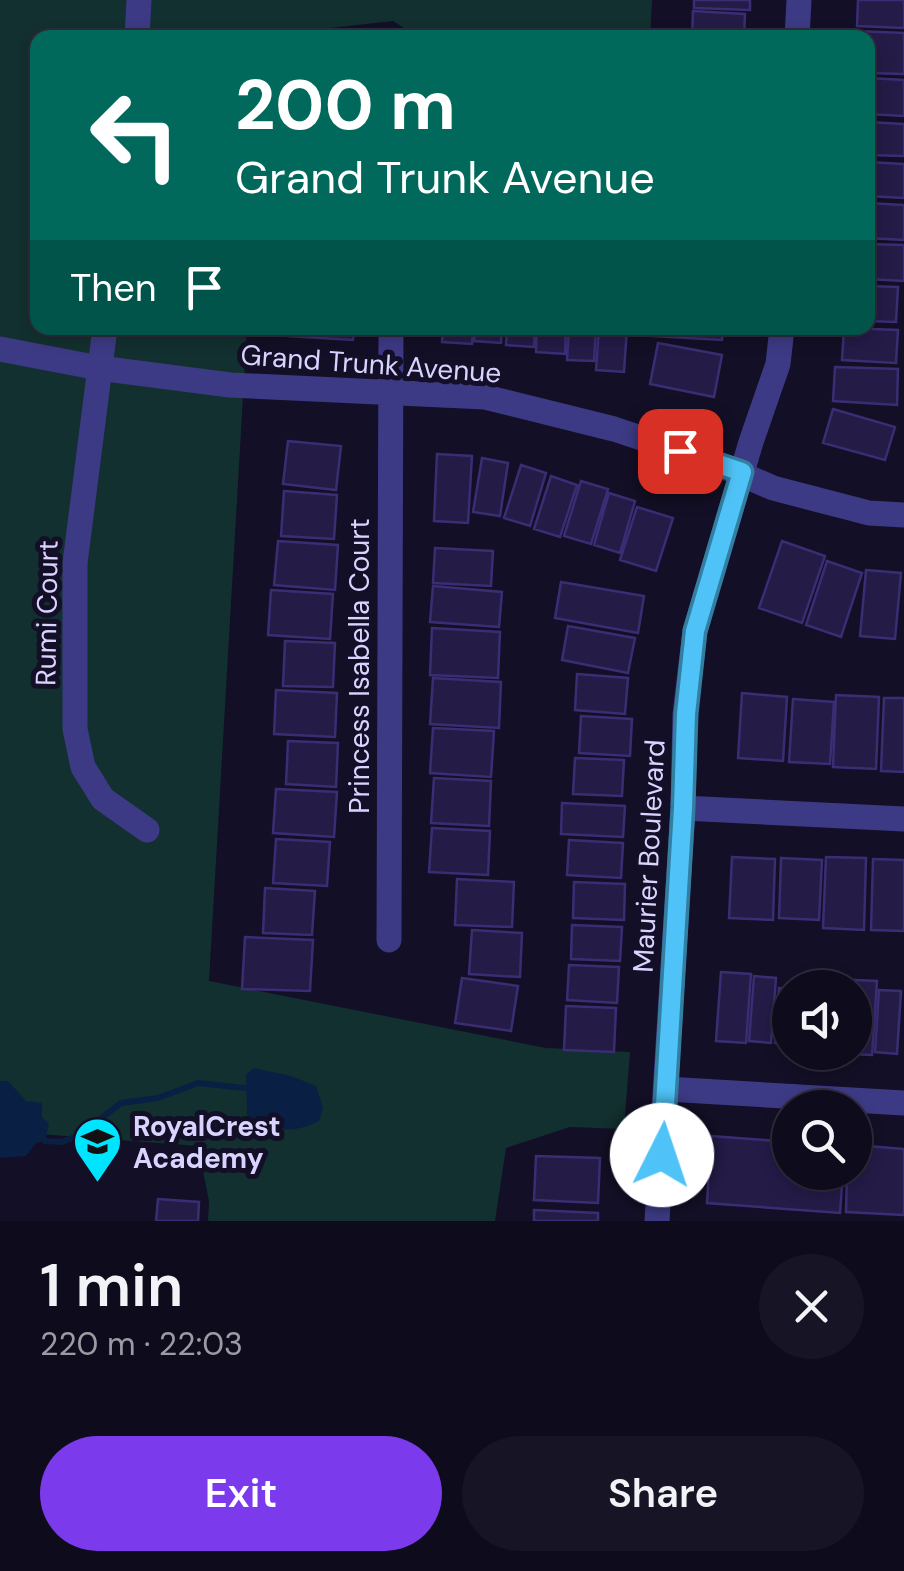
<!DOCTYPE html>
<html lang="en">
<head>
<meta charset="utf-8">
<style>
	:root { --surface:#0e0b1c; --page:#171425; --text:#f1f3f6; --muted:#9b9ba3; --line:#2e2b3b; --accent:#7c3aed }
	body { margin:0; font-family:"DM Sans",sans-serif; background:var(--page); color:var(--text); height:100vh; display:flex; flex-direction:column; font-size:38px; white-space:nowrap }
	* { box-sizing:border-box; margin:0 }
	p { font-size:32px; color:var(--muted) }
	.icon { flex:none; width:55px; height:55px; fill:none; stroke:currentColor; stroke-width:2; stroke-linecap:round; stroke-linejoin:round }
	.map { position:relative; height:1221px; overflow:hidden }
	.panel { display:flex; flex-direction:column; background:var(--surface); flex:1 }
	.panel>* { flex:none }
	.top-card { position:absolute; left:30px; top:30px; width:845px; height:305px; border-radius:20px; box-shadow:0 5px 15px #0003,0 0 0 2px var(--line); background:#00695c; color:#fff; overflow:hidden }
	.buttons { position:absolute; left:772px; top:970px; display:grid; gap:20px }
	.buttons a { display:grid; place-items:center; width:100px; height:100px; border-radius:50%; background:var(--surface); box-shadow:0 5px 15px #0003,0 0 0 2px var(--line); font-size:50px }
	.pin { position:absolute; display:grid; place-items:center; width:85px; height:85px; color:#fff; margin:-42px; border-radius:20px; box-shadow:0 5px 15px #0006 }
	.me { position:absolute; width:110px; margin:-55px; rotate:4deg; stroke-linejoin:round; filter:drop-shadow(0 0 8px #0008) }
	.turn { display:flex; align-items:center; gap:35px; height:210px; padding:0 40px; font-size:45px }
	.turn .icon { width:130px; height:130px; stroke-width:2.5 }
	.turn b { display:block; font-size:70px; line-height:85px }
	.then { display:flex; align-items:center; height:95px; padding:0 40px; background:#0003; gap:20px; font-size:38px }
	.round { display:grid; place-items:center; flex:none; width:105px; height:105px; border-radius:52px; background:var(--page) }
	.summary { display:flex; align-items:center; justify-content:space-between; height:170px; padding:0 40px }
	h1 { font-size:60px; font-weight:600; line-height:75px }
	.button { display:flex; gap:20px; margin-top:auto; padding:20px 40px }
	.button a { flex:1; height:115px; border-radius:60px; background:var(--accent); color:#fff; font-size:40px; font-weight:600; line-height:115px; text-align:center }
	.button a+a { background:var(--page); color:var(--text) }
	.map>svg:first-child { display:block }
</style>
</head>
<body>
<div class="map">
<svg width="904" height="1221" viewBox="0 0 904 1221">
	<rect width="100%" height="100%" fill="#130f26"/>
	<path fill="#12302f" d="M0 0H652L650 37H418L393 21 277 34 276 38H38V328H247L209 981 546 1048 630 1052 624 1129 570 1127 506 1148 495 1221H208L209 1201 198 1146 0 1131Z"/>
	<path fill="#0a1f44" d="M254 1068 291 1076 316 1086 323 1108 319 1121C295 1134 268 1132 247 1115L246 1074Z
		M0 1081H8L26 1101 42 1103V1117L49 1124 45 1141 36 1143 26 1156 0 1158Z"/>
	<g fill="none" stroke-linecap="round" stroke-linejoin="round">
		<path stroke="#0a1f44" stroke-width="6" d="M45 1141 62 1142 79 1135 121 1103 158 1098 198 1083 244 1088"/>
	</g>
	<path fill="#241b47" stroke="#3b2d73" stroke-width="2.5" d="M694 0H750V10L694 8Z
		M858 0H904V28L857 26Z
		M693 11 745 14 744 38H692Z
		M856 31 904 33V74L868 73V38H856Z
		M868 78 904 80V116L868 114Z
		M868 122 904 124V156L868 155Z
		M868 162 904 164V198L868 196Z
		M868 203 904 205V240L868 238Z
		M868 244 904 245V281L868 279Z
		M868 286 898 287 896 322 868 321Z
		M288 328H354L353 340 288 336Z
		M443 328H473L472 344 442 342Z
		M476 328H502L501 343 474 341Z
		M507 328H535L534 347 506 345Z
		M537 328H566L565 354 536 352Z
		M569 328H596L594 361 567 360Z
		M599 328H627L624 372 596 370Z
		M655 328H723L722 340 654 336Z
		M844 328 898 330 896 363 842 360Z
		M658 343 722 355 714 397 650 384Z
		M835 367 898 369 897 405 833 401Z
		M833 409 895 427 885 460 823 443Z
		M288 441 341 446 336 490 283 484Z
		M437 454 472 456 468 523 434 521Z
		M482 458 508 463 500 516 473 512Z
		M521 465 546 473 530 526 504 518Z
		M551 476 577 485 560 537 534 529Z
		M581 481 608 489 591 544 564 536Z
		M284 491 337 495 334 539 281 536Z
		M609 493 635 501 620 553 594 545Z
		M637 507 673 518 656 571 620 560Z
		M278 541 338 545 335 590 274 585Z
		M782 541 825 556 802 623 759 608Z
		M435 548 493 551 491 586 433 583Z
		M827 561 862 573 841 637 806 625Z
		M866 570 901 573 895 639 860 636Z
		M561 582 644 596 638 633 555 618Z
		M433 586 502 592 499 627 430 622Z
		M271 590 333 594 330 639 268 635Z
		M568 626 635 638 628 673 562 660Z
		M432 628 500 632 498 678 430 675Z
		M285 641 335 643 333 687 283 686Z
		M577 674 628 678 625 714 575 710Z
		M433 678 501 682 499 728 430 724Z
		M276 690 337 693 335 737 274 734Z
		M742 693 787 697 783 761 738 758Z
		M836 695 879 697 876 769 833 767Z
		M884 698H904V772L881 771Z
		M793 699 834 702 830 764 789 762Z
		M581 716 632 719 630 756 579 753Z
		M433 728 494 731 491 777 430 773Z
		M288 741 338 743 336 787 286 784Z
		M575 758 624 760 622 796 573 794Z
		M434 778 491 781 489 826 431 823Z
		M276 789 337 792 334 837 273 833Z
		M562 803 625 806 623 837 561 834Z
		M432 828 490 831 488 875 429 872Z
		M276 839 330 842 327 886 273 883Z
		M569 840 623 843 621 878 567 875Z
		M732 857 775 859 773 920 729 918Z
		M826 857 866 858 864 930 823 928Z
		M781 858 822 860 819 920 779 918Z
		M873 859 904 860V931L871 930Z
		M457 879 514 882 512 927 455 925Z
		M574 882 625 884 624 920 573 918Z
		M265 888 315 891 312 935 263 933Z
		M572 925 622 927 620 961 571 959Z
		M472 930 522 933 520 977 469 974Z
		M245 937 313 940 310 991 242 989Z
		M569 965 619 967 617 1003 567 1000Z
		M721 972 751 974 746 1043 716 1041Z
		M754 976 776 978 771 1043 749 1041Z
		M462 978 518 986 511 1031 455 1023Z
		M855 980 877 981 872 1055 850 1054 855 1052Z
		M779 988 790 989V1045L775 1043Z
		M879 990 901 991 897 1054 875 1052Z
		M566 1006 616 1008 614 1052 564 1050Z
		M711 1136 790 1142V1172H843L840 1213 707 1203Z
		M855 1145 904 1149V1215L846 1212 847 1172H855Z
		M536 1156 600 1158 598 1203 534 1200Z
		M158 1199 199 1202 198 1221H156Z
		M534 1210 598 1213V1221H534Z"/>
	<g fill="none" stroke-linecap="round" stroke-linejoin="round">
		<path stroke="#3d3a85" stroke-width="25" d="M137 38 139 0
			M797 38 799 0
			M105 328 75 563V729L83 767 103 799 147 830
			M0 349 99 368 230 385 485 397 614 429 713 462 773 488 869 513 904 515
			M683 808 904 819
			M389 940 391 328
			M666 1089 904 1103
			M657 1221 683 808 685 714 695 631 751 442 778 364 782 328"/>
	</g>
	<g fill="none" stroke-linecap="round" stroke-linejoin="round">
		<defs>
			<path id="route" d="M662 1155 683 808 686 714 695 631 742 472 680 451"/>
		</defs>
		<use href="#route" stroke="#337fa1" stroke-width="25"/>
		<use href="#route" stroke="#4fc3f7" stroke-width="18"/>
	</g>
	<defs>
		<symbol id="school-pin" viewBox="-11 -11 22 30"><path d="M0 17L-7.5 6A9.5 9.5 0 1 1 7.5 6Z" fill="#00e5ff" stroke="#130f26"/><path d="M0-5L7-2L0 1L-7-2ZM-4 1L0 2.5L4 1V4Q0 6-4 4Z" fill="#111"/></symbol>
	</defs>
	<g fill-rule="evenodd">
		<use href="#school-pin" x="70" y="1114" width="55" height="75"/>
	</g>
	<g text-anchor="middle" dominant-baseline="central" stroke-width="10" stroke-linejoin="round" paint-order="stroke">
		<g font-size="28" fill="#d9d4ff" stroke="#130f26">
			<text transform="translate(371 364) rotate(4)">Grand Trunk Avenue</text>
			<text transform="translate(47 613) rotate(-89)">Rumi Court</text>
			<text transform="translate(359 666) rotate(-90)">Princess Isabella Court</text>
			<text transform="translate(649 856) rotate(-87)">Maurier Boulevard</text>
		</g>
		<g font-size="28" font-weight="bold" fill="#d9d4ff" stroke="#130f26" text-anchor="start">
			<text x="133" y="1126">RoyalCrest<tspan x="133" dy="32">Academy</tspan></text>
		</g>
	</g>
</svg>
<div class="buttons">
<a><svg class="icon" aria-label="sound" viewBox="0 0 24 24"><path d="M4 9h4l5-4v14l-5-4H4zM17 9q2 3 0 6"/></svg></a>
<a><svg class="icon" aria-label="search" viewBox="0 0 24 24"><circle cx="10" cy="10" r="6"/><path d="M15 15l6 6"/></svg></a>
</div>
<div class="pin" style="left:680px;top:451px;background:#d93025"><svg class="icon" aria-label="arrive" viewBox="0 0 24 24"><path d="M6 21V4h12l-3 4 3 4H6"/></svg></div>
<svg class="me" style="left:662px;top:1155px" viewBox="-20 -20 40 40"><circle r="19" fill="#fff"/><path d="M0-13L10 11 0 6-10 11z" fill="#4fc3f7"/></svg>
<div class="top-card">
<div class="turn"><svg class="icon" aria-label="left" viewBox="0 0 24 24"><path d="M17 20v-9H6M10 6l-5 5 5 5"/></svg><div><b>200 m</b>Grand Trunk Avenue</div></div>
<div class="then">Then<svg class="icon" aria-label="arrive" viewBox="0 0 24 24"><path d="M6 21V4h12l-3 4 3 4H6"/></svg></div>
</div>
</div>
<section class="panel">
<div class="summary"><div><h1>1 min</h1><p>220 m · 22:03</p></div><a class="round"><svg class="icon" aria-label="close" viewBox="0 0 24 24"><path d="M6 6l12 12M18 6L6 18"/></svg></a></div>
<div class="button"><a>Exit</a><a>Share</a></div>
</section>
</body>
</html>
